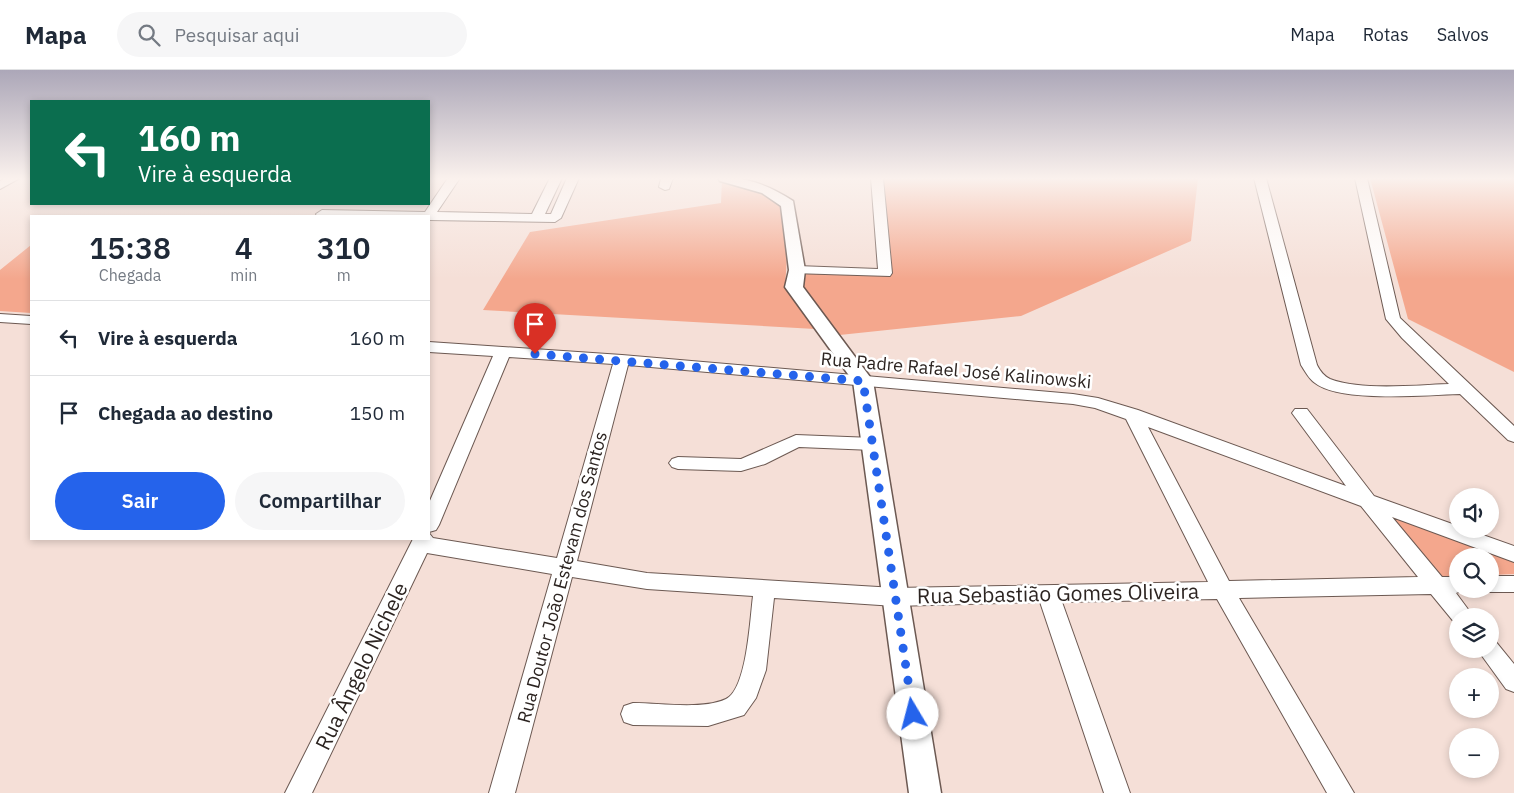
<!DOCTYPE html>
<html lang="pt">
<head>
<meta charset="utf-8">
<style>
	:root { --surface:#fff; --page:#f6f6f7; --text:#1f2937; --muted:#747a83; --line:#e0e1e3; --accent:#2563eb }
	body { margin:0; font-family:"IBM Plex Sans",sans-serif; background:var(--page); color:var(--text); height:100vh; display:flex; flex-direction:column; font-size:19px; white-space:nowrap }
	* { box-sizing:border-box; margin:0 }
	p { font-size:16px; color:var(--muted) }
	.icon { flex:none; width:28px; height:28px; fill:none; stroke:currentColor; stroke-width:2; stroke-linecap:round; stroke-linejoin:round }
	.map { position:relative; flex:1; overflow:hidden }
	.panel { position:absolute; left:30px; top:145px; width:400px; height:325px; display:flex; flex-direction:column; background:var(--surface); border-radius:0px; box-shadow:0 2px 8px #0003 }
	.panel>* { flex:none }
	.hud { position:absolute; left:30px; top:30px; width:400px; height:105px; border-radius:0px; box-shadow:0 2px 8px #0003; background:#0b6e4f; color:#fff; overflow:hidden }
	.tools { position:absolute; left:1449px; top:418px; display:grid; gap:10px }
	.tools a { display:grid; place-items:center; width:50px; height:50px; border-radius:50%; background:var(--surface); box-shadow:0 2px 8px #0003; font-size:25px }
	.pin { position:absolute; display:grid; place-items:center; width:42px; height:42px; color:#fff; margin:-51px -21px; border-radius:50% 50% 50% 0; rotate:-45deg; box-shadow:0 0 5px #0007 }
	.pin .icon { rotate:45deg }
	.me { position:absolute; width:55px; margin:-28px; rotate:352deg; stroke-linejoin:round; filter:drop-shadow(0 0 4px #0008) }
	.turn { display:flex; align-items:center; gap:18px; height:105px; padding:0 25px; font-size:22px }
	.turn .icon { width:65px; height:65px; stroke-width:2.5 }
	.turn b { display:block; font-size:35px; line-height:42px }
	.eta { display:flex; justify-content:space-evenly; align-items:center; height:85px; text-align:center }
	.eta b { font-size:30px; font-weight:600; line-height:35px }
	.cta { display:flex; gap:10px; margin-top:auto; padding:10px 25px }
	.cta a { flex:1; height:58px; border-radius:30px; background:var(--accent); color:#fff; font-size:20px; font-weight:600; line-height:58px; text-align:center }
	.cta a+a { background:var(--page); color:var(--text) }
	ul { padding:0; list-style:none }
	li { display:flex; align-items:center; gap:15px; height:75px; padding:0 25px; border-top:1px solid var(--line) }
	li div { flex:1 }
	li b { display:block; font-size:19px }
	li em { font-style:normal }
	header { display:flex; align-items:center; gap:30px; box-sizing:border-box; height:70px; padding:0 25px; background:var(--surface); border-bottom:1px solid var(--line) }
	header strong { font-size:24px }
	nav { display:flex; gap:28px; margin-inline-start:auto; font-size:18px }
	.search { width:350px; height:45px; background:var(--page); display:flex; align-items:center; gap:12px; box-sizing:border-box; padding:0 18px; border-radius:28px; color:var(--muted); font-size:19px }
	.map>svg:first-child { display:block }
</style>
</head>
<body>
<header>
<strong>Mapa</strong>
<div class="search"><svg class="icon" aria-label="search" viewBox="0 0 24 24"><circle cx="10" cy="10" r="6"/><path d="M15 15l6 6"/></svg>Pesquisar aqui</div>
<nav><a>Mapa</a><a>Rotas</a><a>Salvos</a></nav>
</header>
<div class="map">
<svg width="1514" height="723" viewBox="0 0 1514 723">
	<rect width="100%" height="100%" fill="#f5dfd7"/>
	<path fill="#f4a78d" d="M877 108H1198L1191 171 1021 246 830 266 803 231 797 200 885 203Z
		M1370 108H1514V302L1408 249Z
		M722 109 755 118 781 134 788 173 785 217 815 259 483 240 530 162 721 133Z
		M31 175V243L0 241V200Z
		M1386 445 1514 492V504L1490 505V486H1458L1457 506 1436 507Z"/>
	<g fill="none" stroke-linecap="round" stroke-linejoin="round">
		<defs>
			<path id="minor" d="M6 108H20L0 119V111Z
				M448 108H460L437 142 532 144 550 108H562L545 144H551L567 108H579L561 148 555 152 429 150V146H317L316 144 322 140 425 142Z
				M661 108H673L669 119 665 120 659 117Z
				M871 108H883L892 203 890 206 792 203 790 200 792 197 797 196 878 199Z
				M1254 108H1266L1317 295C1320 301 1324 306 1330 309 1360 321 1417 315 1449 314L1402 268 1386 249 1355 108H1367L1400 248 1514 356V372L1508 370 1460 324C1426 325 1341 333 1315 313 1309 309 1305 301 1301 295Z
				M0 244 31 246V254L0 252Z
				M429 272 622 285 1073 324 1098 328 1138 340 1346 416 1292 343 1295 339H1307L1374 426 1458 456V459H1466L1514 476V492L1392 447 1442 507H1458V519H1467L1456 523 1473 546H1458V553L1454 552 1431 524 1239 528 1354 723H1327L1217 529 1062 532 1130 723H1104L1040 532 895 536 774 528 766 600 756 628 744 645 708 656 633 655 624 652 621 644 624 636 633 633C659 633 703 640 726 629 747 619 750 549 753 526L647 519 572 507 515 723H489L552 504 427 483 312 723H285L413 469H429V463L433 468 557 488 613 294 509 287 439 455 436 460 429 462V433L493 286 429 282ZM628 295 1073 334 1095 338 1126 349 1208 512 895 518 647 503 577 491ZM1148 357 1361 436 1418 507 1229 511Z
				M796 365 873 368 879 370 882 374 879 378 873 380 799 377 765 394 741 401 678 399 672 397 669 393 672 389 678 387 741 389Z
				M1490 506H1514V522H1490L1483 520 1490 519Z
				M1490 570 1496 572 1514 594V622L1506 619 1477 579H1490Z"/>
			<path id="tertiary" d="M718 108C746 106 770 116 793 131L805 200 803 217 873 311 941 723H909L853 311 785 217 789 200 781 136 762 123 720 111Z"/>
		</defs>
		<use href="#minor" stroke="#6c5952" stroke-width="2"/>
		<use href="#tertiary" stroke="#6c5952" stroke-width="3"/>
		<use href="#minor" fill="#fff" fill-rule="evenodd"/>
		<use href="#tertiary" fill="#fff" fill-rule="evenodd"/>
	</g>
	<linearGradient id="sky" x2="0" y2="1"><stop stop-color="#aca7b8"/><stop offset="0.52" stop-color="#faf1ed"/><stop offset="1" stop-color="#faf1ed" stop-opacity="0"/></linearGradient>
	<rect width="1514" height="209" fill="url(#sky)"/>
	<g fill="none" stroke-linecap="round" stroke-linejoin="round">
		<path stroke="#2563eb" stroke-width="9" stroke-dasharray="0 16.2" d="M535 284 863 311 913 644"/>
	</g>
	<g text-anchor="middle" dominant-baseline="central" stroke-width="5" stroke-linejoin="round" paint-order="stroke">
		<g font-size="18" fill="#2c2421" stroke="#fff">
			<text transform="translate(956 300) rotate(5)">Rua Padre Rafael José Kalinowski</text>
			<text transform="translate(562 507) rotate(-75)">Rua Doutor João Estevam dos Santos</text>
		</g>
		<g font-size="21" fill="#2c2421" stroke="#fff">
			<text transform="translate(1058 523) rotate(-1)">Rua Sebastião Gomes Oliveira</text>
			<text transform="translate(361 596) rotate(-64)">Rua Ângelo Nichele</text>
		</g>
	</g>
</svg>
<div class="tools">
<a><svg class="icon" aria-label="sound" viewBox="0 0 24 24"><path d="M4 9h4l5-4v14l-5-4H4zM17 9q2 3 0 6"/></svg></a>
<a><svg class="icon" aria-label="search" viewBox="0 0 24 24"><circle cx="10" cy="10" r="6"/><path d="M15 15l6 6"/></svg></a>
<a><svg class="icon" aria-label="layers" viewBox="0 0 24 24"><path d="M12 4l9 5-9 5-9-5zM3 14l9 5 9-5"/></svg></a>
<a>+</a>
<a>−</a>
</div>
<div class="pin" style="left:535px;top:284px;background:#d93025"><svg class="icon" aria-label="arrive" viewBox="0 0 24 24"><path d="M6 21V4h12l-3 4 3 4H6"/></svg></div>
<svg class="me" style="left:913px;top:644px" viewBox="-20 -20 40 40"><circle r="19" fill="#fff"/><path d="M0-13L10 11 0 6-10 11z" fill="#2563eb"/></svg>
<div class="hud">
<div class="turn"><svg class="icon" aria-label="left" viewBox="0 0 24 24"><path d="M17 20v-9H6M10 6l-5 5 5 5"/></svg><div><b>160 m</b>Vire à esquerda</div></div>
</div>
<section class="panel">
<div class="eta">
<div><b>15:38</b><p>Chegada</p></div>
<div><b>4</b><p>min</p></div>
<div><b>310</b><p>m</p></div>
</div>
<ul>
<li><svg class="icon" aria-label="left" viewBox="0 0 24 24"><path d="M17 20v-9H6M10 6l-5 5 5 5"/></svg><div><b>Vire à esquerda</b></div><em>160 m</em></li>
<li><svg class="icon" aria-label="arrive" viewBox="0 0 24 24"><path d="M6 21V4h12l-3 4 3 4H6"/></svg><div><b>Chegada ao destino</b></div><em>150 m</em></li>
</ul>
<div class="cta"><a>Sair</a><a>Compartilhar</a></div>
</section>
</div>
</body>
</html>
